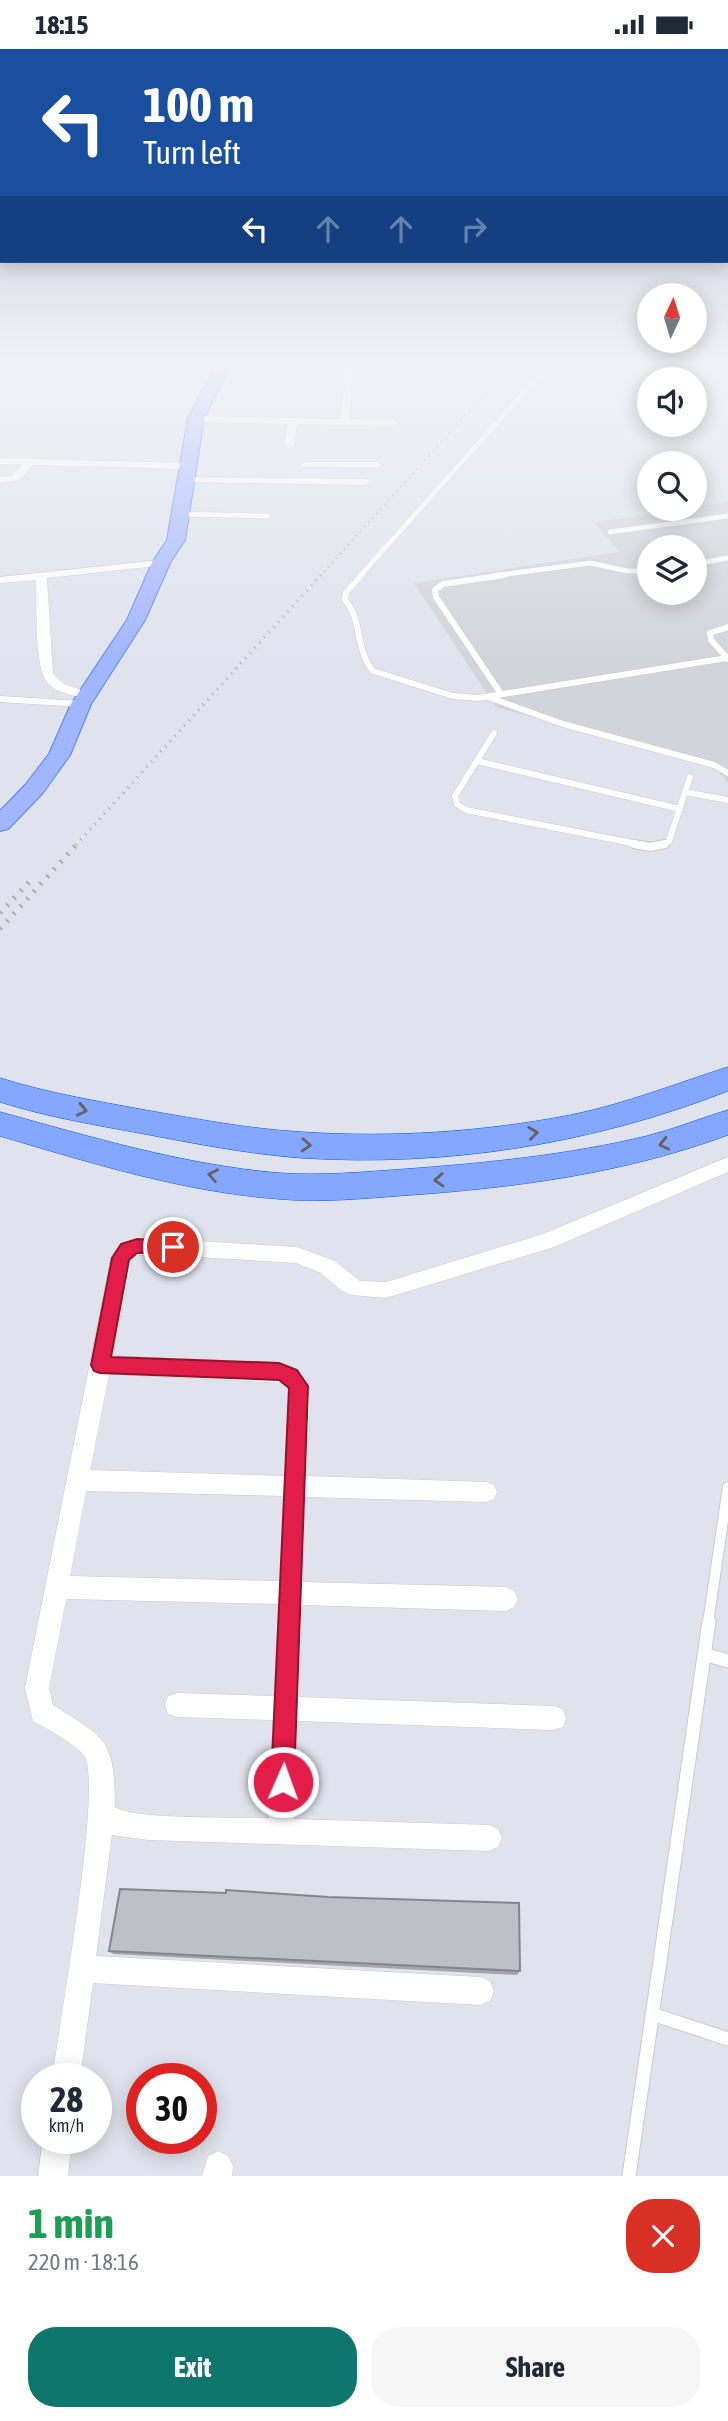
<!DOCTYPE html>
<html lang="en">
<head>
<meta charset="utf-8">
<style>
	:root { --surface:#fff; --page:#f6f6f7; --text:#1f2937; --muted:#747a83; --accent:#0f766e }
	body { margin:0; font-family:"Asap Condensed",sans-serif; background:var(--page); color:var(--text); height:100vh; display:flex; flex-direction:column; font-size:26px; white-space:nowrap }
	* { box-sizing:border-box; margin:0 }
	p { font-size:23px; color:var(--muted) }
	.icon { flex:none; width:38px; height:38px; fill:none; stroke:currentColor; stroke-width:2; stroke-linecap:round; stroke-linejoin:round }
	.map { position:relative; height:2127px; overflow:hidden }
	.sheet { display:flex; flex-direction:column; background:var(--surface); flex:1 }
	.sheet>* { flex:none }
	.hud { position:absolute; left:0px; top:0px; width:728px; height:214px; box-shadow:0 4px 18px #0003; background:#1a4fa0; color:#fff; overflow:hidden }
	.needle { width:46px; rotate:4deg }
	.controls { position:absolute; left:637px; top:234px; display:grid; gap:14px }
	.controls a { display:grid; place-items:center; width:70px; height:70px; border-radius:50%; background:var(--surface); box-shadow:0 4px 18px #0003; font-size:35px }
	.speed { position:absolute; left:21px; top:2014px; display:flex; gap:14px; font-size:35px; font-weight:700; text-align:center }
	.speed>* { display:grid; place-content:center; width:91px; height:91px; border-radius:50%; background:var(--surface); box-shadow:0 4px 18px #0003; line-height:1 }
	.speed small { font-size:18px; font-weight:400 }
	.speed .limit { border:10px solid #d22; background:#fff; color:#111 }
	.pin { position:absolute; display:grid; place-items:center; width:60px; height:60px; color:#fff; margin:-30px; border:4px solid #fff; border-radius:50%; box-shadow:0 2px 7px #0007 }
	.me { position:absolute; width:77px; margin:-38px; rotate:2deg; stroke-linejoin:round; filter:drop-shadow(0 0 5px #0008) }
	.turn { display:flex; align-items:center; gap:24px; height:147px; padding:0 28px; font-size:32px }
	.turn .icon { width:91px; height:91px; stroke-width:2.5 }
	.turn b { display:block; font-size:49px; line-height:60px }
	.lanes { display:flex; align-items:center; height:66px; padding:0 28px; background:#0003; justify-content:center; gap:35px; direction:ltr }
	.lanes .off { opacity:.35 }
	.round { display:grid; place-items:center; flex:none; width:74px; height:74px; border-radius:28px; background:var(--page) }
	.summary { display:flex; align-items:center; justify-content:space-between; height:119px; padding:0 28px }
	h1 { font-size:42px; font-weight:700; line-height:52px; color:#1e9e55 }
	.action { display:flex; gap:14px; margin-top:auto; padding:14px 28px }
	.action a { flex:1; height:80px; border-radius:28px; background:var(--accent); color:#fff; font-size:28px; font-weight:700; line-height:80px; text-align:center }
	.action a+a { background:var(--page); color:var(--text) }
	.status { display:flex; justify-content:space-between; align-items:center; height:49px; padding:0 35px; background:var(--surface); direction:ltr }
	.status svg { height:19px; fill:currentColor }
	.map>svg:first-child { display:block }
</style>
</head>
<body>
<div class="status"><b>18:15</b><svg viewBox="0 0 49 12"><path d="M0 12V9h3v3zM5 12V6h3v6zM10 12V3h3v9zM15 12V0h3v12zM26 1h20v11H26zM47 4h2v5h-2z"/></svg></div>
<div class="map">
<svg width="728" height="2127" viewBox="0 0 728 2127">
	<rect width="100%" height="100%" fill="#e0e3ed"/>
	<path fill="#d2d4db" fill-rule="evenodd" d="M728 453V734L716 719 496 658 414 534 619 503 594 473 695 460V458ZM649 499H695V544H649Z"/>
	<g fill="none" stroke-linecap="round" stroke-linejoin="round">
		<defs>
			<path id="lane-far4" d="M182 465 268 467
				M610 483 728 467
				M695 515 728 509
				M360 527 549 315
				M492 527 590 514 628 522H649"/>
			<path id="lane-far3" d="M362 526 346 543 345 551C363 572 355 601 373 622L453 647 478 649 727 609
				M728 578 710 584 711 591 728 610
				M501 645 436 548 435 541 443 535 505 526
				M488 648 563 675 714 716 728 724
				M0 650 81 655
				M494 684 455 747 457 755 466 761 642 796
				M477 712 680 760
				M685 743 728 751
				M663 796 669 792 690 728"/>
			<path id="lane-far2" d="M634 795 650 798 665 795"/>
			<path id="lane-far1" d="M708 1574 728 1438"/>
			<path id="lane" d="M704 1605 728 1612
				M652 1965 728 1990
				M629 2127 709 1572"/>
			<path id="street" d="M307 315H348L353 319 349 370 394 371 399 374 394 377 297 375 294 396 289 399 284 396 288 375 196 373 191 370 196 367 340 370 345 322 342 319 311 318Z
				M0 409 186 414 191 417 186 420 33 416 19 431 0 434V428L12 426 22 416 0 415Z
				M305 413H377L382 416 377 419 301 418 300 416Z
				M184 428 366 430 371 433 366 436 180 433 179 431Z
				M161 511 165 512V516L47 529 53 625 64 635 93 645 87 649C73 646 57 645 47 633 34 618 37 553 36 531L0 534V528Z
				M728 1108V1123L554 1198 386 1249 352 1246 342 1242 321 1224 296 1214 149 1205 133 1207 112 1307 279 1314C291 1318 300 1320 307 1331 313 1342 307 1410 306 1427L486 1433 494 1436 497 1443 494 1450 486 1453 305 1448 303 1533 506 1538 514 1542 518 1550 514 1558 506 1562 302 1556 299 1648 554 1657 563 1660 566 1669 563 1678 554 1681 298 1672 294 1770 489 1776 498 1780 502 1789 498 1798 489 1802 148 1791 112 1786 96 1907 480 1928 490 1932 494 1942 490 1952 480 1956 93 1934 80 2030H52C59 1979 102 1740 85 1708 79 1697 45 1679 33 1672L25 1639 111 1209 120 1194 149 1189 297 1198 335 1212 360 1232 386 1233 543 1185ZM109 1325 284 1334 289 1340 285 1427 90 1421ZM86 1442 284 1447 280 1532 70 1527ZM66 1550 279 1555 274 1647 177 1644 168 1647 165 1656 168 1665 177 1668 273 1671 269 1769C238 1768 135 1771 115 1758 114 1690 108 1691 53 1656L49 1639Z
				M43 2090H72L68 2127H38Z
				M218 2102 228 2107 233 2117 232 2127H202L208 2107Z"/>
			<path id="primary" d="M217 315H231L204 369 185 491 170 514 145 571 91 655 70 706 42 745 8 780 0 782V762L26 735 49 705 71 655 127 571 152 514 167 491 188 369Z"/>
			<path id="highway" d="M728 1018V1042C592 1095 448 1118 302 1109 249 1105 197 1095 145 1085 96 1076 47 1068 0 1053V1029C48 1044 96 1052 145 1061 197 1070 249 1080 302 1083 392 1089 483 1083 571 1066 625 1055 675 1035 728 1018Z
				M728 1061V1086C625 1124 520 1138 411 1146 367 1149 324 1154 279 1150 184 1143 91 1114 0 1087V1063C91 1088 184 1116 279 1124 322 1127 363 1123 406 1120 487 1114 568 1106 647 1087 675 1080 701 1069 728 1061Z"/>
		</defs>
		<use href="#lane-far4" stroke="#ccc9c4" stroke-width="6"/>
		<use href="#lane-far3" stroke="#ccc9c4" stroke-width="7"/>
		<use href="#lane-far2" stroke="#ccc9c4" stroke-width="10"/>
		<use href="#lane-far1" stroke="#ccc9c4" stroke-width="12"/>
		<use href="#lane" stroke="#ccc9c4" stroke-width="15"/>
		<use href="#street" stroke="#ccc9c4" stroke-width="1"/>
		<use href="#primary" stroke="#4e84f7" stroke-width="2"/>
		<use href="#highway" stroke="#0053ec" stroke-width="1"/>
		<use href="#lane-far4" stroke="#fff" stroke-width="5"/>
		<use href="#lane-far3" stroke="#fff" stroke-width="6"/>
		<use href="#lane-far2" stroke="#fff" stroke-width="8"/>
		<use href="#lane-far1" stroke="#fff" stroke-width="10"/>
		<use href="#lane" stroke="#fff" stroke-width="13"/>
		<use href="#street" fill="#fff" fill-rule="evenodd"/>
		<use href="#primary" fill="#a2b5ff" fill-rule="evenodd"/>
		<use href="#highway" fill="#84a8ff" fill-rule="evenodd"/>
		<path stroke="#aeadac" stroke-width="2.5" stroke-dasharray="1 5" stroke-linecap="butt" d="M320 527 512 315"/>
		<path stroke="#aeadac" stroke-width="3.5" stroke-dasharray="1 6" stroke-linecap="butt" d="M76 796 321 526"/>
		<path stroke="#aeadac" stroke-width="5" stroke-dasharray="2 8" stroke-linecap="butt" d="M0 864 31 831
			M0 880 77 795"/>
	</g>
	<path fill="#a3a5ab" d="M109 1902 520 1922 517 1926 113 1905Z"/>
	<path fill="#bdc0c7" stroke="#84868b" stroke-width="2" d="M120 1840 226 1844V1841L328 1848 519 1854 520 1922 109 1902Z"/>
	<defs><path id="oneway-chevron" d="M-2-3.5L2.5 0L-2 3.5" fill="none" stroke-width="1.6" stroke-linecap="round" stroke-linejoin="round" transform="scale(1.75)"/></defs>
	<g stroke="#646161">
		<use href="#oneway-chevron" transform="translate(82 1061) rotate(13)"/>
		<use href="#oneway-chevron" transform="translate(533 1084) rotate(-7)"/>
		<use href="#oneway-chevron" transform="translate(664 1095) rotate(167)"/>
		<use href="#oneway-chevron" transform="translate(306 1096) rotate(3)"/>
		<use href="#oneway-chevron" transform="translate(213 1126) rotate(-169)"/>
		<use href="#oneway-chevron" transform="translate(439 1131) rotate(176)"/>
	</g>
	<linearGradient id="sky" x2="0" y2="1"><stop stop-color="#b1baca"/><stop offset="0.51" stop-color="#f1f2f7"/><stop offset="1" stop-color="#f1f2f7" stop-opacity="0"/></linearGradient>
	<rect width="728" height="613" fill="url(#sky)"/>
	<path fill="#e11d48" stroke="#92132f" stroke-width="2" d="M137 1190 180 1193 182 1198 180 1203 137 1204 129 1211 111 1308 279 1314 297 1321 308 1337 294 1733 291 1741 283 1744 275 1741 271 1733 289 1339 279 1331 100 1324 94 1322 91 1316 112 1209 121 1195Z"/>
</svg>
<div class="controls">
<a><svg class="needle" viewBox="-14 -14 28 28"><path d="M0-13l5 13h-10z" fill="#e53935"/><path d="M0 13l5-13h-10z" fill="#747a83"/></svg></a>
<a><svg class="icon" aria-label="sound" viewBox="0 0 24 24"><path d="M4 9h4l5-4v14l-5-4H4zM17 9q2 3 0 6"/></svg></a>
<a><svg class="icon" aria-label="search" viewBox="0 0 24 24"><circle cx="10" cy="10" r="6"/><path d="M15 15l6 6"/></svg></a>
<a><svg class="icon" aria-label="layers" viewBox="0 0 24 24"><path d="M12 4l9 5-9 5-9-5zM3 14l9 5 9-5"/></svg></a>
</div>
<div class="speed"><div>28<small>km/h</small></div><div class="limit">30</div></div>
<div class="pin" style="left:173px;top:1198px;background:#d93025"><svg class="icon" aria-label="arrive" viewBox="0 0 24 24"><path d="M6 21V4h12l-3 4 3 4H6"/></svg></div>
<svg class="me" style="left:283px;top:1733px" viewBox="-20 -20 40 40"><circle r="17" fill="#e11d48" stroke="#fff" stroke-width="3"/><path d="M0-11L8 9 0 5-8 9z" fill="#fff"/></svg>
<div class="hud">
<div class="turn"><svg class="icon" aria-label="left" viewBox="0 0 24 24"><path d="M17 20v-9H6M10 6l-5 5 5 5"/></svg><div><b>100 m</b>Turn left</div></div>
<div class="lanes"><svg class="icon" aria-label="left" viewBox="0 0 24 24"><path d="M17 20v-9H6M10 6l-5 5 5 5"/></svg><svg class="icon off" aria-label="ahead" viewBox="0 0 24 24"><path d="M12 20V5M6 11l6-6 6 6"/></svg><svg class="icon off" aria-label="ahead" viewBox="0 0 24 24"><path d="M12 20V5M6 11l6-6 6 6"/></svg><svg class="icon off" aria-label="right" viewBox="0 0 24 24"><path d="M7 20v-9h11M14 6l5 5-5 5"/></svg></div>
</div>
</div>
<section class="sheet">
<div class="summary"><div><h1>1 min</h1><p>220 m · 18:16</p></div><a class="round" style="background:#d93025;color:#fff"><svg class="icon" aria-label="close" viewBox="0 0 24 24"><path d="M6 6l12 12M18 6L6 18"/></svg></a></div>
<div class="action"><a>Exit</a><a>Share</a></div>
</section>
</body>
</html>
